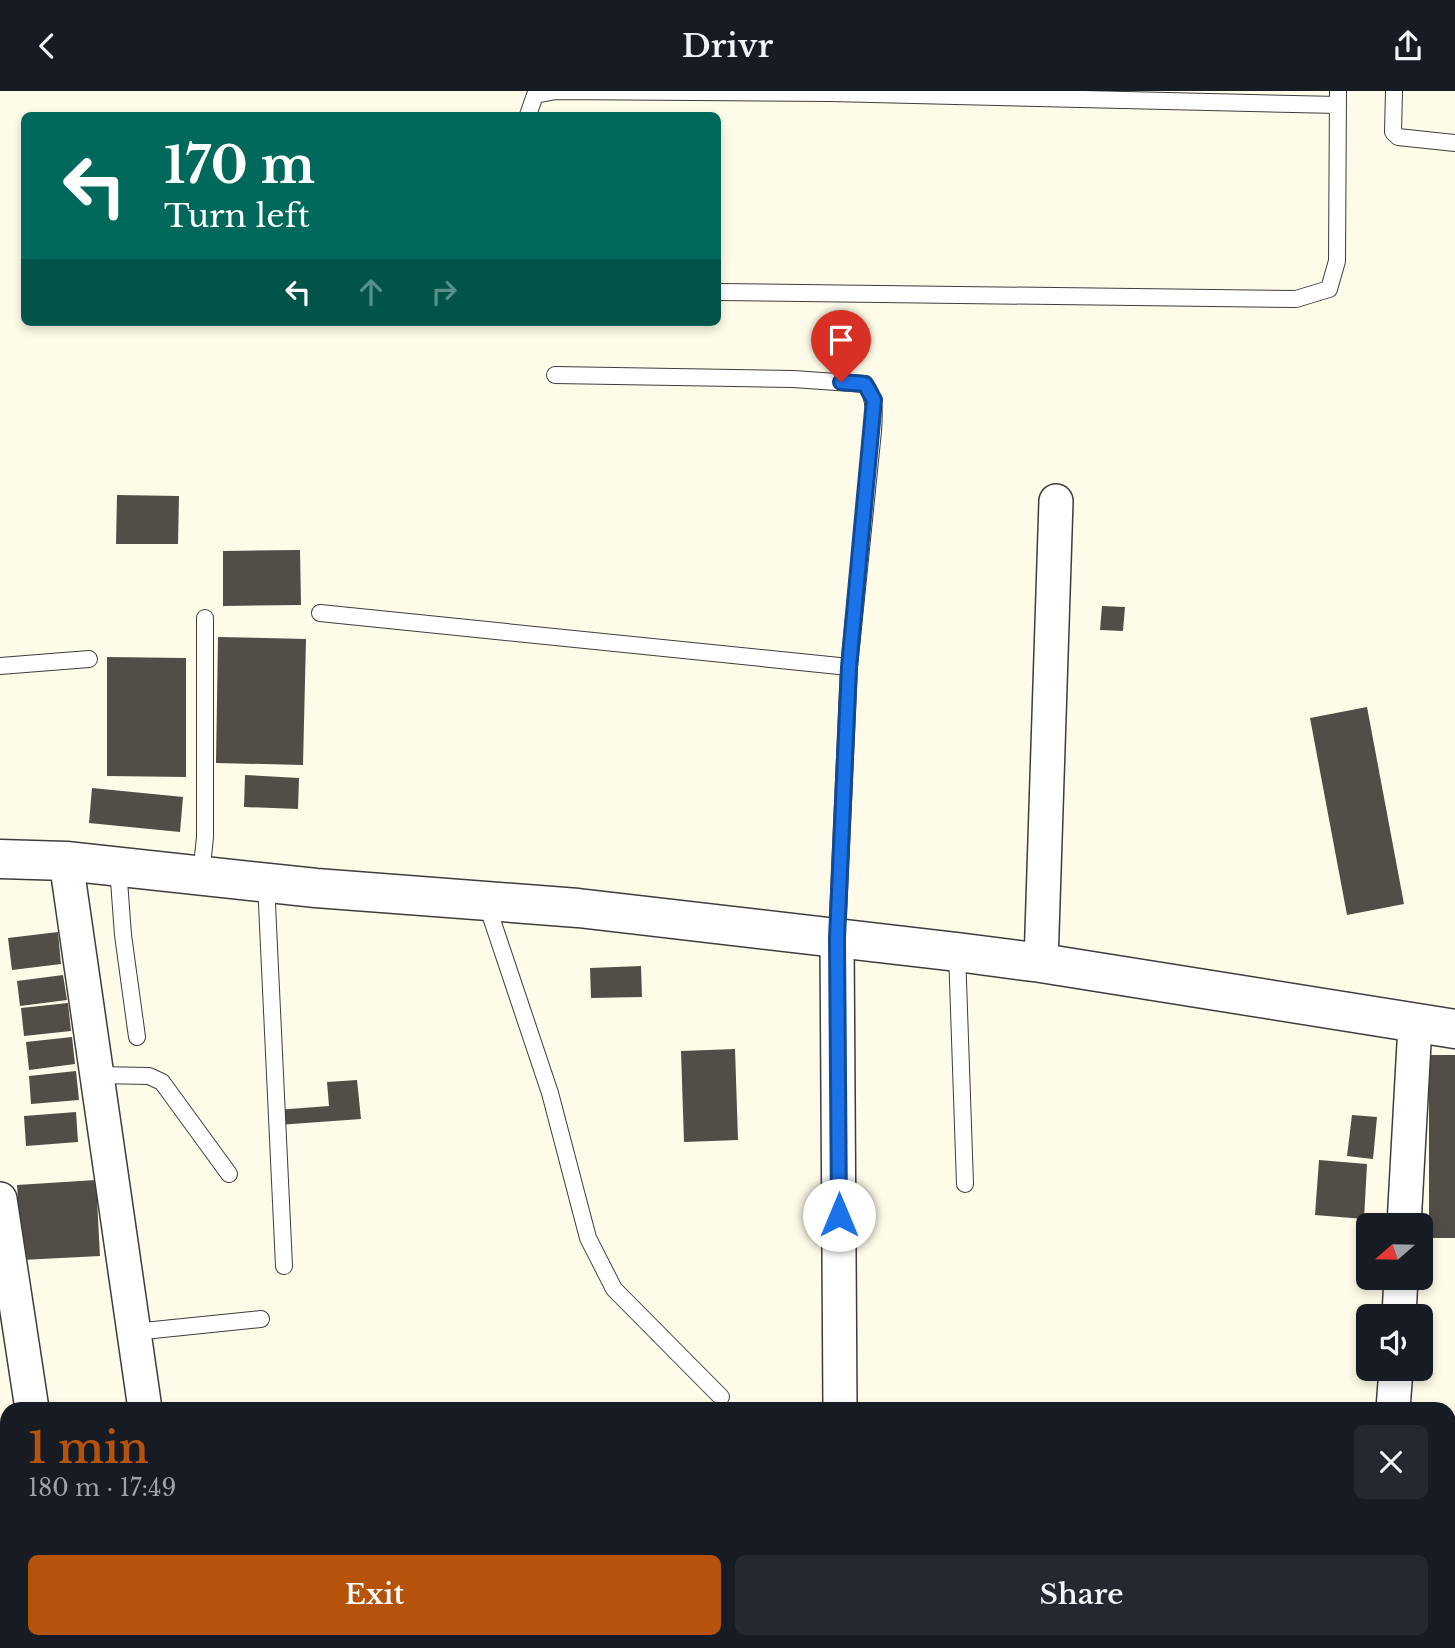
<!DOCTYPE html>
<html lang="en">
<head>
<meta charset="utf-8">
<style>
	:root { --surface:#171b24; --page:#242831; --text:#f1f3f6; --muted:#9ea1a6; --accent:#b45309 }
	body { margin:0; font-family:"Libre Baskerville",serif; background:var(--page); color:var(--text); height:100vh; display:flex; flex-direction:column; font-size:26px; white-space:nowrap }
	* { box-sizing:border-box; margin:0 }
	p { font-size:23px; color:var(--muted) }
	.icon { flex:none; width:38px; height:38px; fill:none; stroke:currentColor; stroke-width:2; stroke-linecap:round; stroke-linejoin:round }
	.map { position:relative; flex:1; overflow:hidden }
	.side { position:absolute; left:0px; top:1311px; width:1456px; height:247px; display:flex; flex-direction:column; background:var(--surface); border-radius:21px 21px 0 0; box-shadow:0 4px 10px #0003 }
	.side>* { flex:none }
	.guide { position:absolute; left:21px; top:21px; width:700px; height:214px; border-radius:10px; box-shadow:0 4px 10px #0003; background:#00695c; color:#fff; overflow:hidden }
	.needle { width:46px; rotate:250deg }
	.buttons { position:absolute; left:1356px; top:1122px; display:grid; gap:14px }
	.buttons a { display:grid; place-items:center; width:77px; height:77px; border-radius:10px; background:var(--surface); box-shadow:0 4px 10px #0003; font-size:35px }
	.pin { position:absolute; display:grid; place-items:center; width:60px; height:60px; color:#fff; margin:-72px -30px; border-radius:50% 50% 50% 0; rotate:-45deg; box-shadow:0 0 7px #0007 }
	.pin .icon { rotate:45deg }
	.me { position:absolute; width:77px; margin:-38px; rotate:0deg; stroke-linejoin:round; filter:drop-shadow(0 0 5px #0008) }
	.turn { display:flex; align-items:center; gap:24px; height:147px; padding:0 28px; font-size:32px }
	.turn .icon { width:91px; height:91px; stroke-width:2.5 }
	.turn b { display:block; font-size:49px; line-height:60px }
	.lanes { display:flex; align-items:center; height:66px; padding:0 28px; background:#0003; justify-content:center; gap:35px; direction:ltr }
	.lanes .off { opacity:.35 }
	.round { display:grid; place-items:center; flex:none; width:74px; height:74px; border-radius:10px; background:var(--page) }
	.overview { display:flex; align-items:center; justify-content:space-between; height:119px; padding:0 28px }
	h1 { font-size:42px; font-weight:600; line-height:52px; color:var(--accent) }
	.cta { display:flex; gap:14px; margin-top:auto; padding:14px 28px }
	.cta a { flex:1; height:80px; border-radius:10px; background:var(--accent); color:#fff; font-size:28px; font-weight:600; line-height:80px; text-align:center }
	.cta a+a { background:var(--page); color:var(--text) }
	header { display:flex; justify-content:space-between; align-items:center; height:91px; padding:0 28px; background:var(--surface); font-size:32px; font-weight:600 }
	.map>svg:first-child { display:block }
</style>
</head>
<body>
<header><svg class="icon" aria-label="back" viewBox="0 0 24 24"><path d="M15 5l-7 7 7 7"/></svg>Drivr<svg class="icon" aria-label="share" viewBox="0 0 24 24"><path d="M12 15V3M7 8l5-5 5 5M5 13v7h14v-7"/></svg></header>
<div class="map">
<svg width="1455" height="1557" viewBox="0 0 1455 1557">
	<rect width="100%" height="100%" fill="#fefce8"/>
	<path fill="#524d47" d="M117 404 179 405 178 453H116Z
		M300 459 301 514 223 515V460Z
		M1102 515 1125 516 1123 540 1100 539Z
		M218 546 306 548 303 674 216 672Z
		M107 566 186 567V686L107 685Z
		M1367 616 1404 813 1347 824 1310 627Z
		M245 684 299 687 298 718 244 716Z
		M92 697 183 706 180 741 89 732Z
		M58 841 61 873 12 879 8 847Z
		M641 875 642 906 591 907 590 877Z
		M63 884 67 909 20 915 17 890Z
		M68 912 71 940 24 945 21 917Z
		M72 946 75 973 29 979 26 951Z
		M735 958 738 1049 684 1051 681 960Z
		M1429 964H1455V1147H1429Z
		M76 980 79 1009 31 1013 29 985Z
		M357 989 361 1028 278 1034 276 1019 329 1015 327 991Z
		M76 1021 78 1051 26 1055 24 1025Z
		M1352 1024 1377 1026 1373 1068 1347 1065Z
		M1319 1069 1367 1073 1364 1128 1315 1124Z
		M96 1089 100 1165 22 1169 17 1094Z
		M86 1550H157L158 1552 134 1557H87Z"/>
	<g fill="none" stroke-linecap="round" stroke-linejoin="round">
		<defs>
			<path id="service" d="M1394 0 1393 41 1398 46 1455 52
				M528 24 535 4 556 0 830 2 1338 14
				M718 201 1296 208 1329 198 1337 170 1338 0
				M555 284 793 288 865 293C876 308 874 322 873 340L849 576 837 847
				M320 522 849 576
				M0 575 89 568
				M118 776 123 844 137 946
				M201 785 205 746V527
				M266 792 284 1175
				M486 811 550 1002 588 1147 614 1198 721 1306
				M957 861 965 1093
				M97 984 149 985 162 991 229 1083
				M134 1241 261 1228
				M265 1550 269 1557"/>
			<path id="minor" d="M66 770 145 1318
				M837 847 840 1318
				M1041 872 1056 410
				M0 1108 32 1318
				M1404 1134 1415 934
				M1399 1225 1401 1186
				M1393 1318 1396 1278
				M68 1550 69 1557
				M188 1550 189 1557
				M850 1550 851 1557
				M1379 1557 1380 1550"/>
			<path id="tertiary" d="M0 768 66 770 316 797 578 817 957 861 1041 872 1455 938"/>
		</defs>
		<use href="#service" stroke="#3d3d3d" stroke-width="18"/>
		<use href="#minor" stroke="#3d3d3d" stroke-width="36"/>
		<use href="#tertiary" stroke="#3d3d3d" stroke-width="41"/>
		<use href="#service" stroke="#fff" stroke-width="16"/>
		<use href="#minor" stroke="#fff" stroke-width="33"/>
		<use href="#tertiary" stroke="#fff" stroke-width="38"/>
	</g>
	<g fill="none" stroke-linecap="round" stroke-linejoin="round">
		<defs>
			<path id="route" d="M839 1124 837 847 849 576 874 309 865 293 841 291"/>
		</defs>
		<use href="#route" stroke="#114b97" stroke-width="18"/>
		<use href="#route" stroke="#1a73e8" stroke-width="12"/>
	</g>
</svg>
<div class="buttons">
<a><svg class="needle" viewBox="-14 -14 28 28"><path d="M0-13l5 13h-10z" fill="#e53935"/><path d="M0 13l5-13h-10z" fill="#9ea1a6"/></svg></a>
<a><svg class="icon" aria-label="sound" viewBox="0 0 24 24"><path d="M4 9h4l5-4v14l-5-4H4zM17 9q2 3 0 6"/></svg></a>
</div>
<div class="pin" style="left:841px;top:291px;background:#d93025"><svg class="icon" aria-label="arrive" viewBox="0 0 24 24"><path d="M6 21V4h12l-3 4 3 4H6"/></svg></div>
<svg class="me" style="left:839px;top:1124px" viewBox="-20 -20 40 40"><circle r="19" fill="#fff"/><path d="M0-13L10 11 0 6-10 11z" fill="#1a73e8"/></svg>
<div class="guide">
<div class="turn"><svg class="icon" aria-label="left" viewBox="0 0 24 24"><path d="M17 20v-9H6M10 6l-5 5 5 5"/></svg><div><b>170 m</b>Turn left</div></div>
<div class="lanes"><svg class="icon" aria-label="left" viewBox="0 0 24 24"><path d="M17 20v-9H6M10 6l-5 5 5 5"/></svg><svg class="icon off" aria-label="ahead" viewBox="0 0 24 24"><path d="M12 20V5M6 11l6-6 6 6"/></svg><svg class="icon off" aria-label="right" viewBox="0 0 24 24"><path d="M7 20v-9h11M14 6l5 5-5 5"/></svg></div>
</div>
<section class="side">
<div class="overview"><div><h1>1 min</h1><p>180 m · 17:49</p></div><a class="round"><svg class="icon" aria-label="close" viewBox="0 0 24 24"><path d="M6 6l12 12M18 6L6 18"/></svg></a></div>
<div class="cta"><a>Exit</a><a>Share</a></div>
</section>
</div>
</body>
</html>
